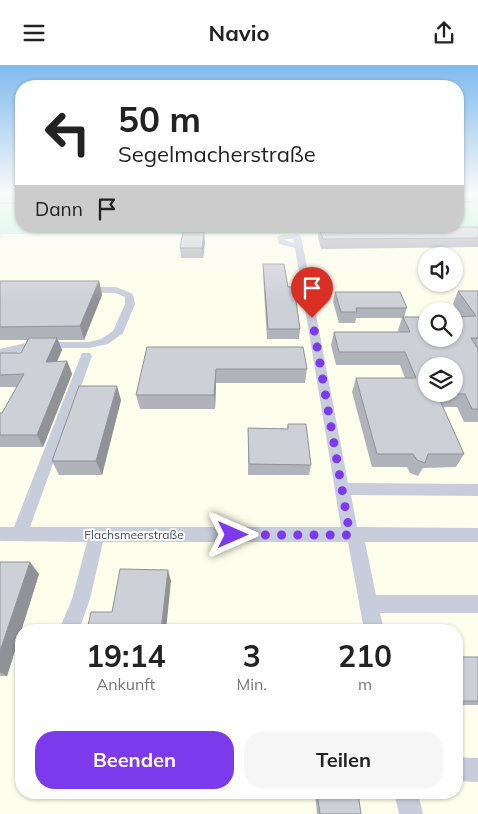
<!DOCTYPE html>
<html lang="de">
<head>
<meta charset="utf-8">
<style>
	:root { --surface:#fff; --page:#f6f6f6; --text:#222; --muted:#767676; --accent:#7c3aed }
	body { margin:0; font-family:Mulish,sans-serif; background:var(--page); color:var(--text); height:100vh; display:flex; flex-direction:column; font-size:19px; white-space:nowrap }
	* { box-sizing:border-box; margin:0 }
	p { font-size:16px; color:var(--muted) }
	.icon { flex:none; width:28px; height:28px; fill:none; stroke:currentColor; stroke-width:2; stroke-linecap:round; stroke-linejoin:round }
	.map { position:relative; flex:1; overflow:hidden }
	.side { position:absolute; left:15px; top:559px; width:448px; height:175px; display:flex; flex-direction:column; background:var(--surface); border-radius:20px; box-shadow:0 1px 4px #0004 }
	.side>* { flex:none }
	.top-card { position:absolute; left:15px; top:15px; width:449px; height:152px; border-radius:20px; box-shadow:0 1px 4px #0004; background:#fff; color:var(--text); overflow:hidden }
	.tools { position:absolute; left:418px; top:182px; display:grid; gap:10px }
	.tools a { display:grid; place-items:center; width:45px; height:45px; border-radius:50%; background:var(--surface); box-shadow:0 1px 4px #0004; font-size:25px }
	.pin { position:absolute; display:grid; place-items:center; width:42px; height:42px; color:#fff; margin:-51px -21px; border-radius:50% 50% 50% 0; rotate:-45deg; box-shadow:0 0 5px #0007 }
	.pin .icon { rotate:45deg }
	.me { position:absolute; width:55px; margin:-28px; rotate:90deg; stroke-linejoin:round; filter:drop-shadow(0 0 4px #0008) }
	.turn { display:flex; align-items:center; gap:18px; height:105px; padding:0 20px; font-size:22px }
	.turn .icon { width:65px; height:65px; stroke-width:2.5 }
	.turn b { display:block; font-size:35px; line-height:42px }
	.then { display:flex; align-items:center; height:48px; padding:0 20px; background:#0003; gap:10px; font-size:19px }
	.eta { display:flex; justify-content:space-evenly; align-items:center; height:85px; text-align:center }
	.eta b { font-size:30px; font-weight:700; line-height:35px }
	.cta { display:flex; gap:10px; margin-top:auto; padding:10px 20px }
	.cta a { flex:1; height:58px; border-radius:20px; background:var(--accent); color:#fff; font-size:20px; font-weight:700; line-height:58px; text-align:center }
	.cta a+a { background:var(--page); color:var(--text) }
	header { display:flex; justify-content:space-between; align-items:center; height:65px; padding:0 20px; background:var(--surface); font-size:22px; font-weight:700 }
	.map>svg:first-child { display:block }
</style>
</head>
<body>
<header><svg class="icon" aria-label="menu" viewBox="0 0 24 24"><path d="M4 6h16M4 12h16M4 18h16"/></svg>Navio<svg class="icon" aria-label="share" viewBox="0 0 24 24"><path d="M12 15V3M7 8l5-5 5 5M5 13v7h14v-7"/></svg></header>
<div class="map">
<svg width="478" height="749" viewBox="0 0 478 749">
	<rect width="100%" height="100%" fill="#f4f3f2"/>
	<path fill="#fefeec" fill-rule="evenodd" d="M478 168V749H0V175L5 169ZM426 191H454V219H426ZM426 246H454V274H426ZM426 301H454V329H426ZM21 565H456V728H21Z"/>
	<path fill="#bdf5e1" d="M0 130H21V161H458V130H478V169H0Z"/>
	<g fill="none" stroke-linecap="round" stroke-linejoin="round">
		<path stroke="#85c2f7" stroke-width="2" d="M458 137H474
			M0 138H21
			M271 161 272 166"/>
		<path fill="#c7cddb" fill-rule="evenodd" d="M297 169 301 171 348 418 478 419V431L351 430 357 462 478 463V477H365L376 530H478V548H380L384 565H364L348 477H103L90 534 79 565H59L72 534 87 477 0 476V462H14L82 288H90L92 291 30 462H341L295 183 279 179 277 172 281 170ZM285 174H293L294 178 286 176Z
			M83 222H116L133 229 135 239 123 268 108 279 89 283H31L10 290 0 292V284L30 277H89L101 274 113 266 125 239V232L115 228 80 227 78 225Z
			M456 692 478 693V717L456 716Z
			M394 728H418L423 749H399Z"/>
	</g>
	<path fill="#b1b3ba" d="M478 162V182L321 184 318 173 319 163Z
		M204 167 205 177 203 193H181L180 183Z
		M263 199 288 222 300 264 299 274H267L263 209Z
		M0 216H99L102 230 84 275H58L62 285 57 297 67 296 72 309 43 382H0V348H2L17 322H0V288H21L27 275H0Z
		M458 226H478V357H464L457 342H443L464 389 456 402 423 403 418 411 410 408 407 402H372L352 327 356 313H405L400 300H336L331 280 334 267H399L398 265 402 253H356L355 258H339L333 237 335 227 407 243 404 252H461L453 239Z
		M147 282 307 304 305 318H216L215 344H140L136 330Z
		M121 335 102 410H59L52 396Z
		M288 359 311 400 309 410H248V363L287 364Z
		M0 497 39 509 7 611H0Z
		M456 592H478V640H456Z
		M315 728H358L361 749H317Z"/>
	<path fill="#909297" d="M204 167 205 177 203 193 202 183Z
		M99 216 102 230 84 275 80 261Z
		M57 273 62 285 51 309 46 297Z
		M67 296 72 309 43 382 37 370Z
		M216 304V318L215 344 214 330Z
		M117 321 121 335 102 410 96 396Z
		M30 497 39 509 7 611 0 607V586Z
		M168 505 171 516 166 565H161Z"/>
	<path fill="#ced0d8" stroke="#909297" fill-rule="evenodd" d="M478 162V173L323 174 319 163Z
		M183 167H204L202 183H180Z
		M263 199H284L288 222H294L300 264H268Z
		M0 216H99L80 261 0 262Z
		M458 226H478V273H471L478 284V344H472L465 329H437L464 389H428L425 398 417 395 413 389H377L356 313H416L405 287H339L334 267H410L403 252H426V274H454V252L476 251ZM426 301H454V329H426Z
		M335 227H400L407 243H356L357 247H341Z
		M29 273H57L46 297 67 296 37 370H0V348H2L24 309 0 310V288H21Z
		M147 282H303L307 304H216L214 330H136Z
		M79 321H117L96 396H52Z
		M288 359H306L311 400 249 399 248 363 288 364Z
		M0 497H30L0 586Z
		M120 504 168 505 161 565H87L91 547H112Z
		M456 592H478V636H456Z
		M317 728H358L361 749H320Z"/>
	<linearGradient id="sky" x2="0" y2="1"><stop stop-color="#80baee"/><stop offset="0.55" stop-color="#fafaf9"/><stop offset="1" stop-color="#fafaf9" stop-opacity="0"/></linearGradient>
	<rect width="478" height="235" fill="url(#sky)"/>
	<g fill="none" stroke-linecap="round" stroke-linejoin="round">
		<path stroke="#7c3aed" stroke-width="9" stroke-dasharray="0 16.2" d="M233 470H350L312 253"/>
	</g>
	<g text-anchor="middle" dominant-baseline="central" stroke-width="4" stroke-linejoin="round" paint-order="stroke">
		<g font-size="12" fill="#474e62" stroke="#fff">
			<text x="134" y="469">Flachsmeerstraße</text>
		</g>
	</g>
</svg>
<div class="tools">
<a><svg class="icon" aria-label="sound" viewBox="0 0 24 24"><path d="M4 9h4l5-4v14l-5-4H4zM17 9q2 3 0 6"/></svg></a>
<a><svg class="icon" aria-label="search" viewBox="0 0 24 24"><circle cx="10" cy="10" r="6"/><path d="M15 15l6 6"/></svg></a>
<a><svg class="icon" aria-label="layers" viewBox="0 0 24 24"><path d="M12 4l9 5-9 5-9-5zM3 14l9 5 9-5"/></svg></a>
</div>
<div class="pin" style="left:312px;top:253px;background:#d93025"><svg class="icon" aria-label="arrive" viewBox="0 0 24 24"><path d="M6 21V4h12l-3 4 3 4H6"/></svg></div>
<svg class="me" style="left:233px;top:470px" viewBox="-20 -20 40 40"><path d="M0-17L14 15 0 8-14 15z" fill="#7c3aed" stroke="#fff" stroke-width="4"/></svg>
<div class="top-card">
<div class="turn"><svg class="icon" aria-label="left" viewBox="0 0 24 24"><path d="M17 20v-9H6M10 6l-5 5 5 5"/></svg><div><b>50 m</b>Segelmacherstraße</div></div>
<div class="then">Dann<svg class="icon" aria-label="arrive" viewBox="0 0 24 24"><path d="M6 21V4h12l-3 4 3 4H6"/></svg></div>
</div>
<section class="side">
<div class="eta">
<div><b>19:14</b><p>Ankunft</p></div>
<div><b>3</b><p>Min.</p></div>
<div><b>210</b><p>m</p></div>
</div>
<div class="cta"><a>Beenden</a><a>Teilen</a></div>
</section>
</div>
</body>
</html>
